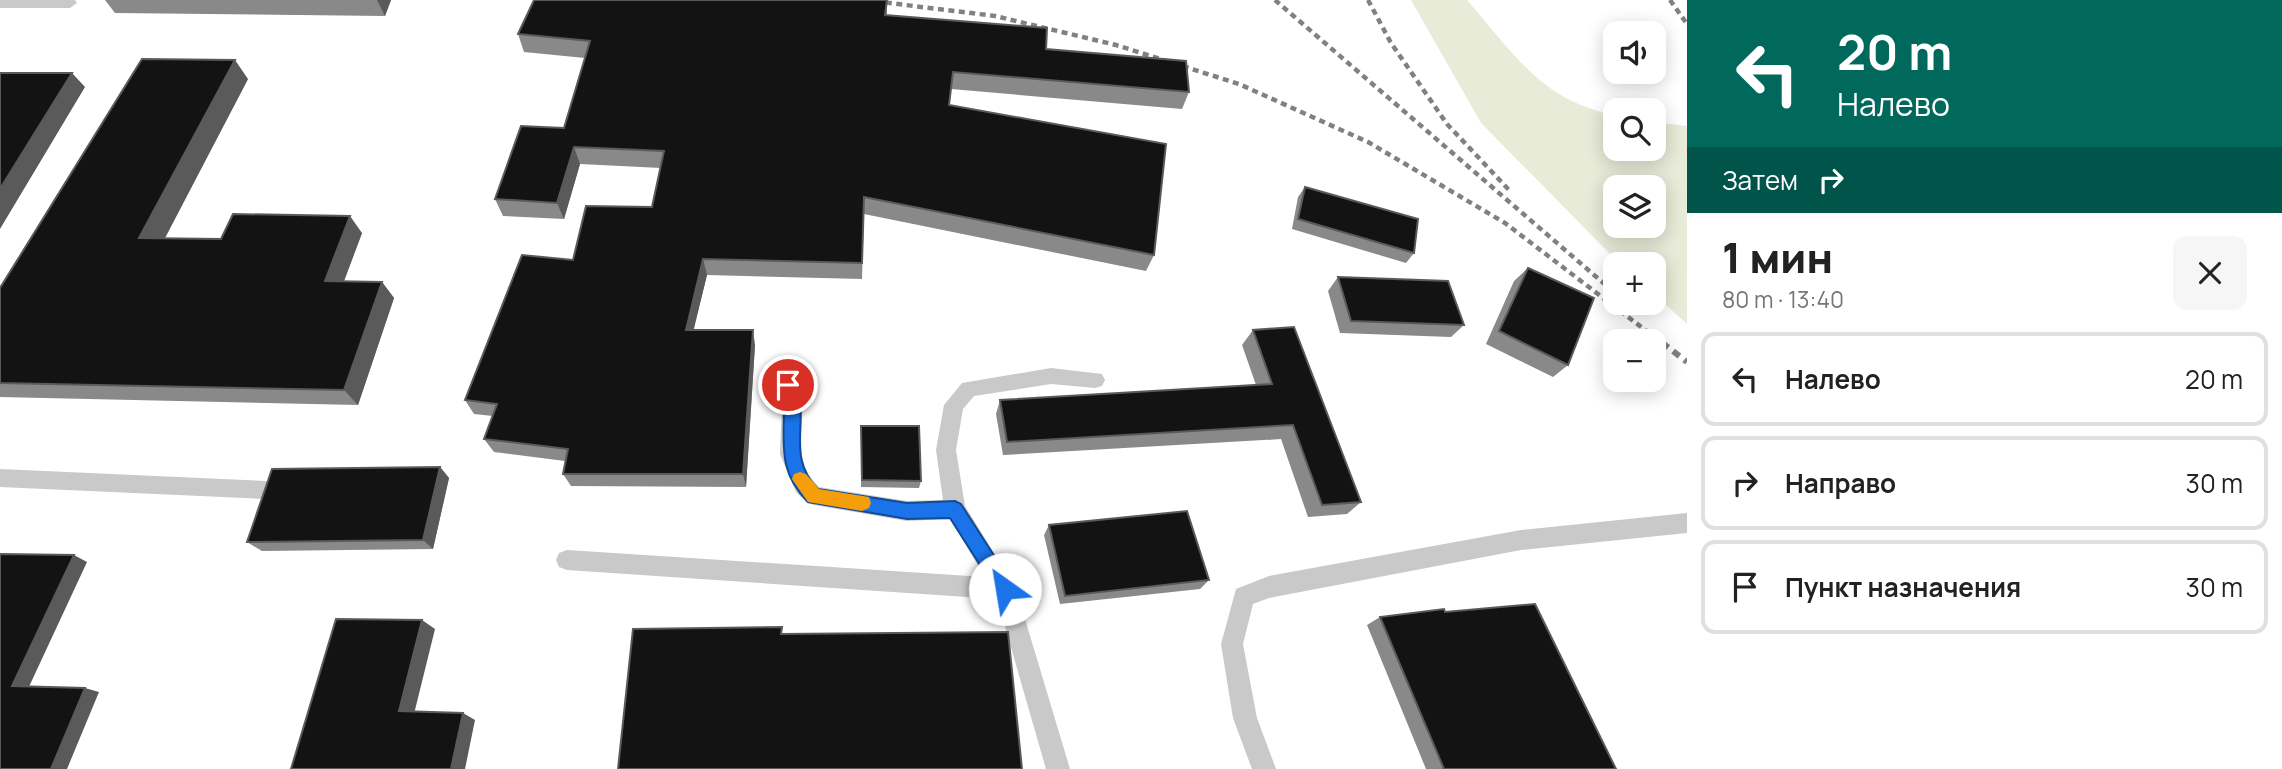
<!DOCTYPE html>
<html lang="ru">
<head>
<meta charset="utf-8">
<style>
	:root { --surface:#fff; --page:#f6f6f6; --text:#222; --muted:#767676; --line:#e0e0e0 }
	body { margin:0; font-family:Manrope,sans-serif; background:var(--page); color:var(--text); height:100vh; display:flex; flex-direction:column; font-size:26px; white-space:nowrap }
	* { box-sizing:border-box; margin:0 }
	p { font-size:23px; color:var(--muted) }
	.icon { flex:none; width:38px; height:38px; fill:none; stroke:currentColor; stroke-width:2; stroke-linecap:round; stroke-linejoin:round }
	.map { position:relative; flex:1; overflow:hidden }
	.panel { display:flex; flex-direction:column; background:var(--surface); width:595px }
	.panel>* { flex:none }
	.hud { background:#00695c; color:#fff; overflow:hidden }
	.fabs { position:absolute; left:1603px; top:21px; display:grid; gap:14px }
	.fabs a { display:grid; place-items:center; width:63px; height:63px; border-radius:14px; background:var(--surface); box-shadow:0 4px 18px #0003; font-size:35px }
	.pin { position:absolute; display:grid; place-items:center; width:60px; height:60px; color:#fff; margin:-30px; border:4px solid #fff; border-radius:50%; box-shadow:0 2px 7px #0007 }
	.me { position:absolute; width:77px; margin:-38px; rotate:328deg; stroke-linejoin:round; filter:drop-shadow(0 0 5px #0008) }
	.turn { display:flex; align-items:center; gap:24px; height:147px; padding:0 35px; font-size:32px }
	.turn .icon { width:91px; height:91px; stroke-width:2.5 }
	.turn b { display:block; font-size:49px; line-height:60px }
	.then { display:flex; align-items:center; height:66px; padding:0 35px; background:#0003; gap:14px; font-size:26px }
	.round { display:grid; place-items:center; flex:none; width:74px; height:74px; border-radius:14px; background:var(--page) }
	.overview { display:flex; align-items:center; justify-content:space-between; height:119px; padding:0 35px }
	h1 { font-size:42px; font-weight:800; line-height:52px }
	ul { padding:0; list-style:none }
	li { display:flex; align-items:center; gap:21px; height:94px; margin:0 14px 10px; padding:0 21px; border:4px solid var(--line); border-radius:14px }
	li div { flex:1 }
	li b { display:block; font-size:26px }
	li em { font-style:normal }
	main { display:flex; flex:1; min-height:0 }
	.map>svg:first-child { display:block }
</style>
</head>
<body>
<main>
<div class="map">
<svg width="1687" height="769" viewBox="0 0 1687 769">
	<rect width="100%" height="100%" fill="#fff"/>
	<path fill="#e8ebd8" fill-rule="evenodd" d="M1411 0H1467C1496 33 1525 75 1564 97 1580 106 1598 111 1615 116V149H1654V122L1687 126V324L1654 294V264H1620L1481 123ZM1615 187H1654V226H1615Z"/>
	<g fill="none" stroke-linecap="round" stroke-linejoin="round">
		<path fill="#c9c9c9" fill-rule="evenodd" d="M0 0H75L77 3 70 8H0Z
			M785 358 792 360 795 366C797 378 801 392 802 404 804 437 792 461 819 487L907 501 943 500 936 450 944 405 962 383 1051 368 1102 374 1105 380 1102 386 1095 388 1051 384 974 396 963 409 956 450 965 506 1016 589 1070 769H1046L997 599 567 570 559 567 556 560 559 553 567 550 985 577 950 519 907 521 814 505 807 503 796 492 780 454 782 404 775 366 778 360Z
			M0 469 266 481 273 483 276 490 273 497 266 499 0 487Z
			M1687 513V533L1521 550 1269 598 1253 604 1243 644 1257 718 1276 769H1252L1233 718 1221 644 1236 589 1269 576 1521 530Z"/>
		<path stroke="#818181" stroke-width="4.5" stroke-dasharray="6 4.5" stroke-linecap="butt" d="M865 0 995 16 1116 45 1239 84 1368 142 1505 223 1653 336
			M1275 0 1615 293
			M1368 0 1391 43 1447 124 1509 190
			M1670 0 1687 24"/>
		<path stroke="#818181" stroke-width="6" stroke-dasharray="8 6" stroke-linecap="butt" d="M1651 334 1687 362"/>
	</g>
	<path fill="#898989" d="M105 0H391L385 16 115 13Z
		M887 0V15L1046 49 1189 92 1182 109 951 89 949 105 1154 255 1146 271 864 214 862 279 707 275 693 330 755 345 746 487 571 486 563 474 565 461 494 452 484 439 493 416 474 414 465 400 573 260 652 207 661 168 580 164 564 219 503 216 495 199 564 128 585 58 524 52 518 34Z
		M248 79 165 238 221 239 362 233 344 281 382 282 394 298 358 405 0 397V288Z
		M1305 187 1414 253 1406 263 1292 229 1298 197Z
		M1528 268 1568 365 1553 377 1486 344 1514 281Z
		M1338 277 1464 325 1451 337 1340 333 1328 291Z
		M1253 330 1361 502 1347 514 1308 517 1281 439 1003 455 996 414 1000 400 1256 385 1242 345Z
		M861 426 921 481 919 488 861 487Z
		M440 467 449 478 433 549 262 551 247 542Z
		M1049 525 1209 580 1200 589 1060 604 1044 535Z
		M1445 612 1616 769H1426L1367 625 1380 617Z"/>
	<path fill="#5a5a5a" d="M377 0H391L385 16Z
		M235 60 248 79 156 255 139 238Z
		M72 73 85 87 0 229V189Z
		M574 147 580 164 564 219 557 203Z
		M350 216 362 233 338 297 325 281Z
		M703 259 707 275 690 345 686 330Z
		M382 282 394 298 358 405 344 390Z
		M753 330 755 345 746 487 743 474Z
		M440 467 449 478 433 549 423 540Z
		M74 555 87 562 27 691 12 686Z
		M422 620 435 629 413 718 399 711Z
		M85 688 99 692 67 769H51Z
		M463 713 475 720 465 769H451Z"/>
	<path fill="#131313" stroke="#5a5a5a" stroke-width="2" d="M534 0H887L885 15 1047 28 1046 49 1186 61 1189 92 953 72 949 105 1166 144 1154 255 864 197 862 263 703 259 686 330H753L743 474H563L568 449 484 439 497 404 465 400 522 255 573 260 586 206 652 207 664 151 574 147 557 203 495 199 521 126 564 128 590 41 518 34Z
		M142 59 235 60 139 238 221 239 233 214 350 216 325 281 382 282 344 390 0 383V288Z
		M0 73H72L0 189Z
		M1305 187 1418 219 1414 253 1298 219Z
		M1528 268 1594 298 1568 365 1499 331Z
		M1338 277 1448 281 1464 325 1351 321Z
		M1294 327 1361 502 1322 505 1293 425 1007 442 1000 400 1272 384 1253 330Z
		M861 426H919L921 481 862 480Z
		M440 467 423 540 247 542 272 469Z
		M1187 511 1209 580 1065 596 1049 525Z
		M0 554 74 555 12 686 85 688 51 769H0Z
		M1535 604 1616 769H1444L1380 617 1444 609 1445 612Z
		M336 619 422 620 399 711 463 713 451 769H291Z
		M782 627 781 634 1008 632 1022 769H618L633 629Z"/>
	<path fill="#1a73e8" stroke="#114b97" stroke-width="2" d="M788 378 794 380C812 417 784 456 818 489L907 503 955 501 961 504 1011 582 1014 589 1011 595 1005 597 999 595 950 518 907 519 808 502C778 472 784 445 784 407 784 398 779 389 783 380Z"/>
	<path fill="#f59e0b" d="M800 472 806 474 819 489 869 497 871 503 869 508 862 511 808 502 792 479 794 474Z"/>
</svg>
<div class="fabs">
<a><svg class="icon" aria-label="sound" viewBox="0 0 24 24"><path d="M4 9h4l5-4v14l-5-4H4zM17 9q2 3 0 6"/></svg></a>
<a><svg class="icon" aria-label="search" viewBox="0 0 24 24"><circle cx="10" cy="10" r="6"/><path d="M15 15l6 6"/></svg></a>
<a><svg class="icon" aria-label="layers" viewBox="0 0 24 24"><path d="M12 4l9 5-9 5-9-5zM3 14l9 5 9-5"/></svg></a>
<a>+</a>
<a>−</a>
</div>
<div class="pin" style="left:788px;top:385px;background:#d93025"><svg class="icon" aria-label="arrive" viewBox="0 0 24 24"><path d="M6 21V4h12l-3 4 3 4H6"/></svg></div>
<svg class="me" style="left:1005px;top:589px" viewBox="-20 -20 40 40"><circle r="19" fill="#fff"/><path d="M0-13L10 11 0 6-10 11z" fill="#1a73e8"/></svg>
</div>
<section class="panel">
<div class="hud">
<div class="turn"><svg class="icon" aria-label="left" viewBox="0 0 24 24"><path d="M17 20v-9H6M10 6l-5 5 5 5"/></svg><div><b>20 m</b>Налево</div></div>
<div class="then">Затем<svg class="icon" aria-label="right" viewBox="0 0 24 24"><path d="M7 20v-9h11M14 6l5 5-5 5"/></svg></div>
</div>
<div class="overview"><div><h1>1 мин</h1><p>80 m · 13:40</p></div><a class="round"><svg class="icon" aria-label="close" viewBox="0 0 24 24"><path d="M6 6l12 12M18 6L6 18"/></svg></a></div>
<ul>
<li><svg class="icon" aria-label="left" viewBox="0 0 24 24"><path d="M17 20v-9H6M10 6l-5 5 5 5"/></svg><div><b>Налево</b></div><em>20 m</em></li>
<li><svg class="icon" aria-label="right" viewBox="0 0 24 24"><path d="M7 20v-9h11M14 6l5 5-5 5"/></svg><div><b>Направо</b></div><em>30 m</em></li>
<li><svg class="icon" aria-label="arrive" viewBox="0 0 24 24"><path d="M6 21V4h12l-3 4 3 4H6"/></svg><div><b>Пункт назначения</b></div><em>30 m</em></li>
</ul>
</section>
</main>
</body>
</html>
